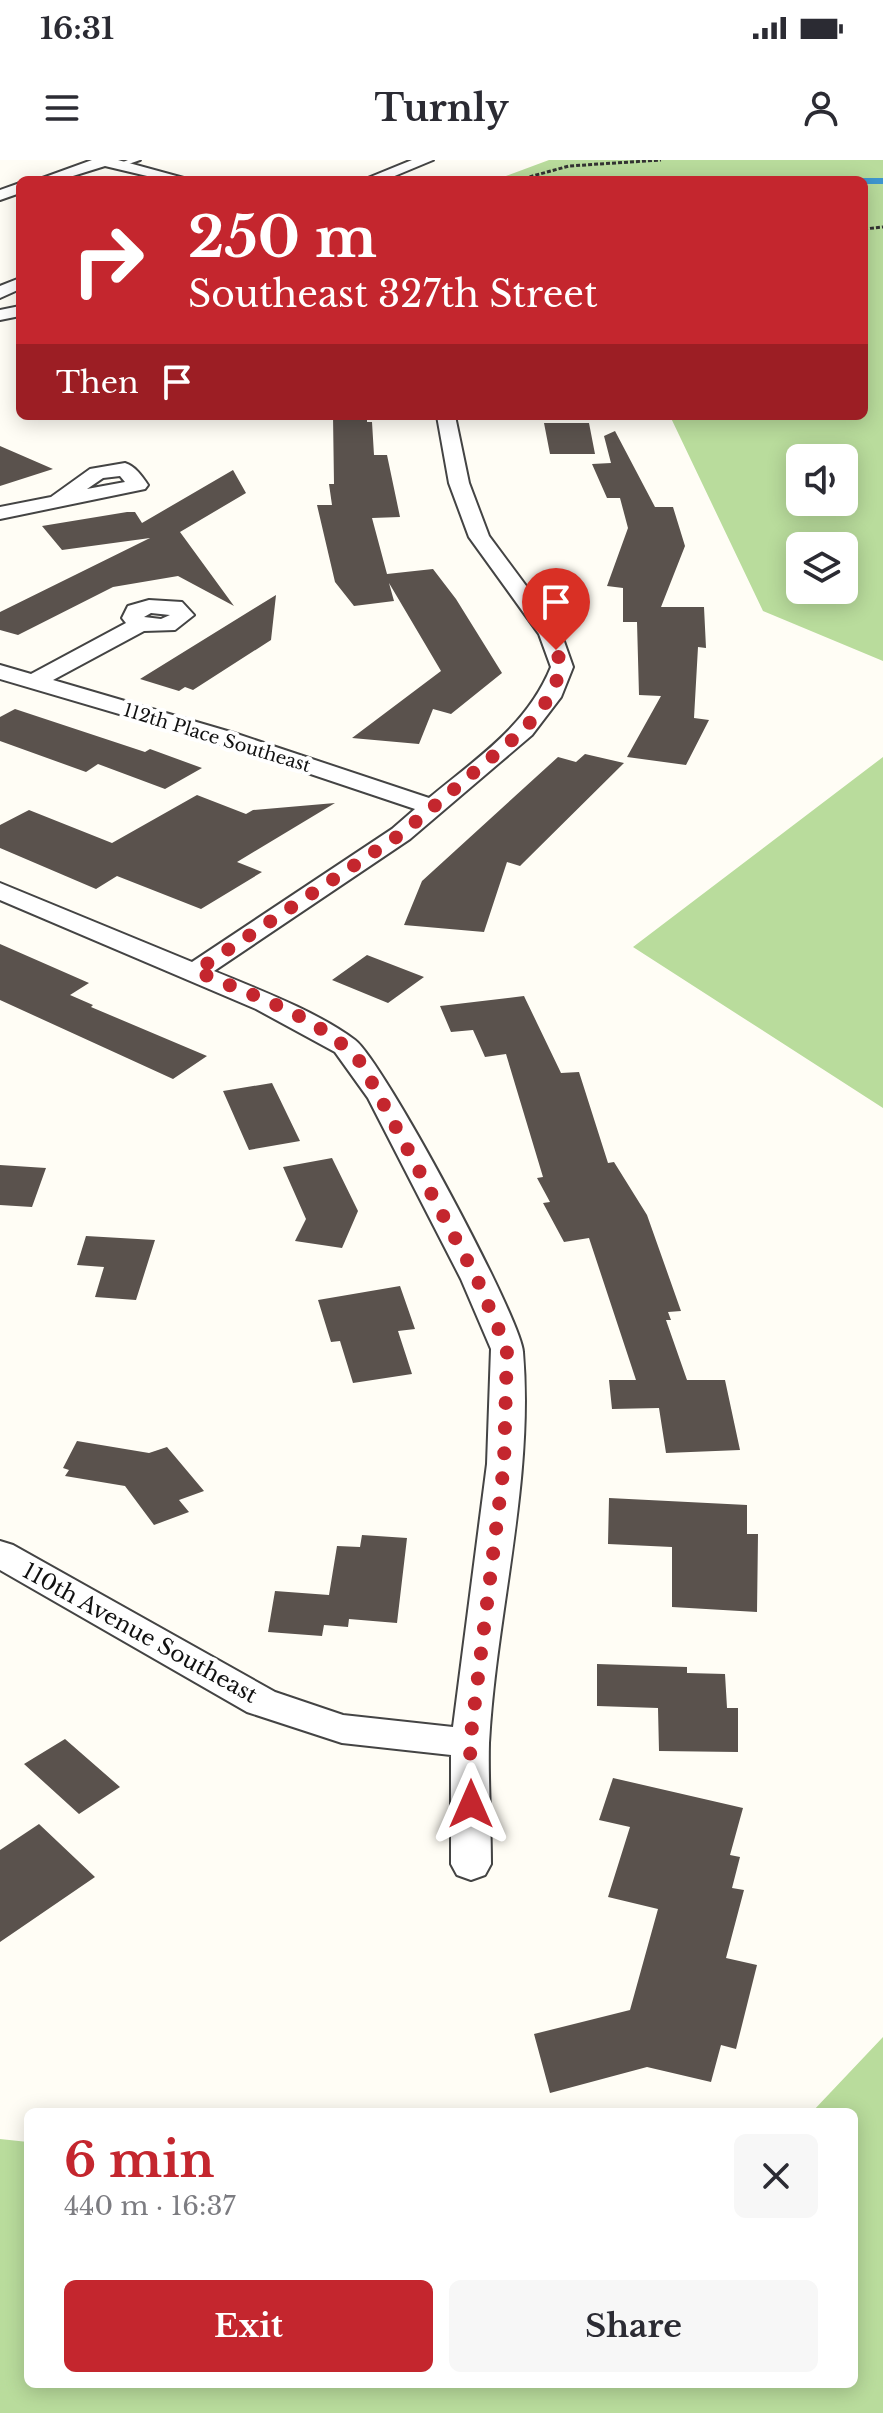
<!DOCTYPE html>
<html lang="en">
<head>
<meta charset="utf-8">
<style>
	:root { --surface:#fff; --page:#f7f7f7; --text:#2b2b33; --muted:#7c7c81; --accent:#c4262e }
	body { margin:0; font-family:"Libre Baskerville",serif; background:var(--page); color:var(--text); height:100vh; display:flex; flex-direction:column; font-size:30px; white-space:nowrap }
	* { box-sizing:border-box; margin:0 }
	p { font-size:26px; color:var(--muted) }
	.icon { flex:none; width:44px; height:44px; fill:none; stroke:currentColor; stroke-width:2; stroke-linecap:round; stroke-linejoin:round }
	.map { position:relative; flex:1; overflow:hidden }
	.side { position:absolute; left:24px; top:1948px; width:834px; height:280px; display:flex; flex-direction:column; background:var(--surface); border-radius:12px; box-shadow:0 4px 20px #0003 }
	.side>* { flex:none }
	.guide { position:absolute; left:16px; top:16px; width:852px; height:244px; border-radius:12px; box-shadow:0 4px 20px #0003; background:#c4262e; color:#fff; overflow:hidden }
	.buttons { position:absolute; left:786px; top:284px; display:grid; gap:16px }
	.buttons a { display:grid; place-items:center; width:72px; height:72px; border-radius:12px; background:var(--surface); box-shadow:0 4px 20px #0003; font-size:40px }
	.pin { position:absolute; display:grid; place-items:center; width:68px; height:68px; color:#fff; margin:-82px -34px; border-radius:50% 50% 50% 0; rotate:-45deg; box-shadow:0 0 8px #0007 }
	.pin .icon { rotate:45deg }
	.me { position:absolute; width:88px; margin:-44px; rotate:0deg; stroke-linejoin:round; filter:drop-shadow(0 0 6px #0008) }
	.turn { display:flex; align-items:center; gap:28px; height:168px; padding:0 40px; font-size:36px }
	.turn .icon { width:104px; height:104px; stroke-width:2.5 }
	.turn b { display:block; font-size:56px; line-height:68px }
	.then { display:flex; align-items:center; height:76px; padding:0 40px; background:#0003; gap:16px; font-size:30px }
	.round { display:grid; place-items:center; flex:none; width:84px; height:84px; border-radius:12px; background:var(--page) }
	.overview { display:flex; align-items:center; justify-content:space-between; height:136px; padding:0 40px }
	h1 { font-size:48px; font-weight:700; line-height:60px; color:var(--accent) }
	.primary-button { display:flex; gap:16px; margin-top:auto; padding:16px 40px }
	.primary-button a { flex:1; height:92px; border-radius:12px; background:var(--accent); color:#fff; font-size:32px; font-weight:700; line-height:92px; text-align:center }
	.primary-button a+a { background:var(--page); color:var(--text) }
	.status { display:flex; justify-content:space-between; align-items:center; height:56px; padding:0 40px; background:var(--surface); direction:ltr }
	.status svg { height:22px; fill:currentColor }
	header { display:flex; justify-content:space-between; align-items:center; height:104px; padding:0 40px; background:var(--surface); font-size:36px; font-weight:700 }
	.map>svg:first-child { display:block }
</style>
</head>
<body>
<div class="status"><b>16:31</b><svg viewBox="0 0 49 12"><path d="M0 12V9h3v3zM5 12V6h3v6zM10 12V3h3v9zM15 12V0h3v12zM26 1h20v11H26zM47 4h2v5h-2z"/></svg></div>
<header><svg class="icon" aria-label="menu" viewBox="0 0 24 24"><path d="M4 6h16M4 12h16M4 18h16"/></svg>Turnly<svg class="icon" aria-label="person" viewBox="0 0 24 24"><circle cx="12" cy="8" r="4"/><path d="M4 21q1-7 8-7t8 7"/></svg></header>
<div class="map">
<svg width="883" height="2253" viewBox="0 0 883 2253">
	<rect width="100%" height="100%" fill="#fffdf5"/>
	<path fill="#b9dc9c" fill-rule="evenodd" d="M549 0H883V501L763 451 670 256H864V20H495ZM800 298H844V342H800ZM800 386H844V430H800Z
		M883 597V948L633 787Z
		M883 1877V2253H0V1979L28 1982V2224H854V1952H812Z"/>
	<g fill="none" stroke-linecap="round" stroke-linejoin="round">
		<path stroke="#3f96cf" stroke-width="6" d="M738 20H820
			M864 21H883"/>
	</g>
	<path fill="#5a524d" d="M333 256H367V262H372L374 295H387L400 357 372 358 387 414 433 409 456 439 502 513 451 554 433 549 419 584 352 578 441 511 389 423 394 441 354 446 335 422 317 345H332L329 324H334Z
		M544 263H589L595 294H550Z
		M615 271 655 347H673L685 386 661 447H704L706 488 698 487 694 558 709 560 686 605 627 597 661 536 639 535 637 462H623V428L607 426 628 368 620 338H607L592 304 611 303 604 276Z
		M0 286 53 309 0 326Z
		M233 310 246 333 180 372 234 446 178 416 113 427 18 475 0 470V452L150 378 62 390 42 366 127 352H135L142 363Z
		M276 435 271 480 193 530 185 527 179 531 140 519Z
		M15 549 145 592 150 589 202 608 165 629 98 604 86 612 0 581V557Z
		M585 594 624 603 520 706 507 702 484 772 404 765 422 721 558 597 576 602Z
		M197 635 246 654 253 650 335 643 237 702 262 712 201 749 117 716 96 729 0 688V665L29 650 112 683Z
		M0 784 89 823 70 835 93 845 91 847 207 896 173 919 0 840Z
		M367 795 424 817 388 843 332 820Z
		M524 836 561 913 579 912 608 1003 614 1002 647 1055 681 1151 668 1152 671 1160H666L687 1220H725L740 1290 666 1293 659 1248 612 1249 609 1220H636L589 1078 564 1082 543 1043 550 1042 537 1018 543 1017 506 894 485 897 473 870 451 872 440 846Z
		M272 923 300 981 249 990 223 931Z
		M332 998 358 1051 342 1088 295 1081 306 1059 283 1007Z
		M0 1005 46 1008 32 1047 0 1045Z
		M86 1076 155 1080 136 1140 95 1137 104 1107 77 1105Z
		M400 1126 415 1169 398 1171 412 1214 353 1223 340 1181 331 1182 318 1140Z
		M77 1281 149 1293 167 1287 204 1331 179 1340 189 1352 154 1365 125 1326 65 1316 69 1310 63 1308Z
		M609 1338 747 1345V1374H758L757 1452 672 1447V1387L608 1384Z
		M362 1375 407 1378 397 1463 349 1459 348 1467 324 1465 322 1476 268 1472 275 1431 329 1435 337 1386 360 1387Z
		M597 1504 687 1507V1513L725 1514 727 1548H738V1592L659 1591 658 1548 597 1546Z
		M65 1579 120 1627 79 1654 24 1604Z
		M613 1618 743 1648 730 1695 740 1697 732 1728 744 1730 726 1798 757 1805 736 1889 721 1885 711 1922 647 1907 550 1933 534 1874 630 1850 658 1749 608 1737 630 1667 599 1660Z
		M39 1664 95 1717 0 1782V1690Z"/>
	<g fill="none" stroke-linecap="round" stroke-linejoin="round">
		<defs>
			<path id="lane" d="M128 0H140L120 7 116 5Z"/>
			<path id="street" d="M92 0H118L191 20H164L105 6 60 20H37Z
				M412 0H433L385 20H363Z
				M20 23V33L0 40V30Z
				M20 118V129L0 138V126Z
				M20 146V156L0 160V150Z
				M437 256H455L469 323 489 376 561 473 573 507 561 537 532 575 410 679 214 811C257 829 318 852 355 880 383 901 521 1158 523 1192 534 1322 496 1454 489 1583 488 1623 491 1664 491 1704L485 1715 471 1720 457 1715 451 1704V1595L342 1583 247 1552 0 1410V1381L13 1385 275 1532 343 1555 453 1567 487 1304 491 1189 461 1119 368 938 335 892 256 849 0 740V723L192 802 392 669 415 649 218 583 0 519V505L31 514 126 463 122 458 128 446 149 440 182 442 194 455 175 470 144 471 53 520 234 573 429 638C477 598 527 566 551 507L539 474 469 377 449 323ZM151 453 170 455 161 459 144 457Z
				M125 303C135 306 142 316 148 325L145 329 0 359V347L51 337 90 309ZM120 316 125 322 87 329 103 318Z"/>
		</defs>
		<use href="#lane" stroke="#444" stroke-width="4"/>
		<use href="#street" stroke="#444" stroke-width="4"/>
		<path stroke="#333" stroke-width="3" stroke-dasharray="4 2" stroke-linecap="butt" d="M518 20 569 6 661 0
			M864 69 883 67"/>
		<use href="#lane" fill="#fff" fill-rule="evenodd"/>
		<use href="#street" fill="#fff" fill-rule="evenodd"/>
	</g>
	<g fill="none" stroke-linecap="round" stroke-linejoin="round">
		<path stroke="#c4262e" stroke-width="14" stroke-dasharray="0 25.2" d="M471 1644 470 1583 504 1304 507 1189 477 1119 362 904C321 856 252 836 196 811L401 674 433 647 524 570 550 537 562 507 556 490"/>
	</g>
	<g text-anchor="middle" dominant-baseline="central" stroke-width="8" stroke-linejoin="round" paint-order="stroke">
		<g font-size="18" fill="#111" stroke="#fff">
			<text transform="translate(217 578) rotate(17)">112th Place Southeast</text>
		</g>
		<g font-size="22" fill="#111" stroke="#fff">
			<text transform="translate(140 1473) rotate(29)">110th Avenue Southeast</text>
		</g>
	</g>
</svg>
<div class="buttons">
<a><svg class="icon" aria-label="sound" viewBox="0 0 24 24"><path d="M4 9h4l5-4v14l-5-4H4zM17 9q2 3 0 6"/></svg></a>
<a><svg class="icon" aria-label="layers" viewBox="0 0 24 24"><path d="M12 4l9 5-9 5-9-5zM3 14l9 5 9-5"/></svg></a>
</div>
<div class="pin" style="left:556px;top:490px;background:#d93025"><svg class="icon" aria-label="arrive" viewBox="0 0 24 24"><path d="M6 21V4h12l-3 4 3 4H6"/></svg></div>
<svg class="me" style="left:471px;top:1644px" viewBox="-20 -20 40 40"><path d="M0-17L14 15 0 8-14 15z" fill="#c4262e" stroke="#fff" stroke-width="4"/></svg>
<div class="guide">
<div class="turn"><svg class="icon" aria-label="right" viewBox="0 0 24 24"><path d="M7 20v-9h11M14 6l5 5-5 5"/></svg><div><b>250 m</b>Southeast 327th Street</div></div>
<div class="then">Then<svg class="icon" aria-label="arrive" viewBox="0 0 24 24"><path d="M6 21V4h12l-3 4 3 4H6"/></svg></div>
</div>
<section class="side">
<div class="overview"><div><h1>6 min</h1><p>440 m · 16:37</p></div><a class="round"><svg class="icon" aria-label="close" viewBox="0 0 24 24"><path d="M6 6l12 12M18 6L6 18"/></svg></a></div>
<div class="primary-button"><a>Exit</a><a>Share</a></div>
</section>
</div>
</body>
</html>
